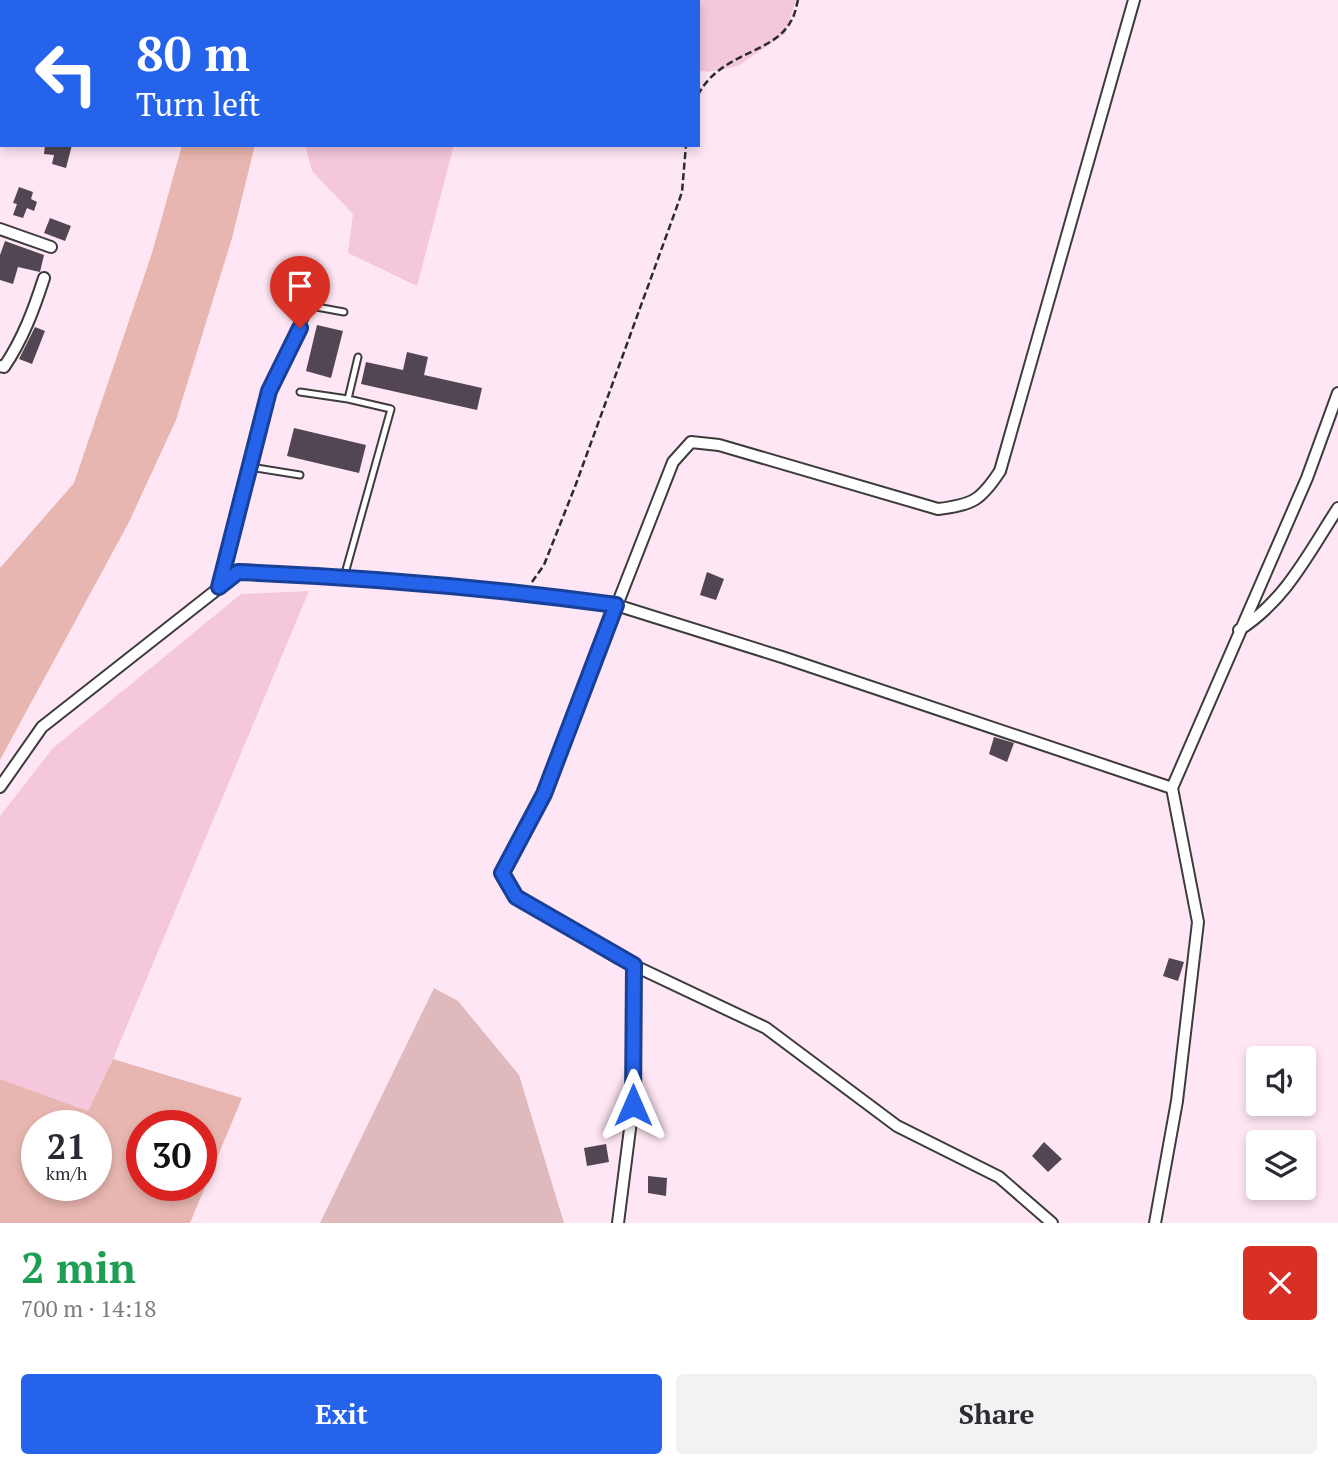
<!DOCTYPE html>
<html lang="en">
<head>
<meta charset="utf-8">
<style>
	:root { --surface:#fff; --page:#f2f2f3; --text:#2b2b33; --muted:#7c7c81; --accent:#2563eb }
	body { margin:0; font-family:"PT Serif",serif; background:var(--page); color:var(--text); height:100vh; display:flex; flex-direction:column; font-size:26px; white-space:nowrap }
	* { box-sizing:border-box; margin:0 }
	p { font-size:23px; color:var(--muted) }
	.icon { flex:none; width:38px; height:38px; fill:none; stroke:currentColor; stroke-width:2; stroke-linecap:round; stroke-linejoin:round }
	.map { position:relative; height:1223px; overflow:hidden }
	.panel { display:flex; flex-direction:column; background:var(--surface); flex:1 }
	.panel>* { flex:none }
	.top-card { position:absolute; left:0px; top:0px; width:700px; height:147px; box-shadow:0 4px 10px #0003; background:#2563eb; color:#fff; overflow:hidden }
	.tools { position:absolute; left:1246px; top:1046px; display:grid; gap:14px }
	.tools a { display:grid; place-items:center; width:70px; height:70px; border-radius:7px; background:var(--surface); box-shadow:0 4px 10px #0003; font-size:35px }
	.speed { position:absolute; left:21px; top:1110px; display:flex; gap:14px; font-size:35px; font-weight:700; text-align:center }
	.speed>* { display:grid; place-content:center; width:91px; height:91px; border-radius:50%; background:var(--surface); box-shadow:0 4px 10px #0003; line-height:1 }
	.speed small { font-size:18px; font-weight:400 }
	.speed .limit { border:10px solid #d22; background:#fff; color:#111 }
	.pin { position:absolute; display:grid; place-items:center; width:60px; height:60px; color:#fff; margin:-72px -30px; border-radius:50% 50% 50% 0; rotate:-45deg; box-shadow:0 0 7px #0007 }
	.pin .icon { rotate:45deg }
	.me { position:absolute; width:77px; margin:-38px; rotate:0deg; stroke-linejoin:round; filter:drop-shadow(0 0 5px #0008) }
	.turn { display:flex; align-items:center; gap:24px; height:147px; padding:0 21px; font-size:32px }
	.turn .icon { width:91px; height:91px; stroke-width:2.5 }
	.turn b { display:block; font-size:49px; line-height:60px }
	.round { display:grid; place-items:center; flex:none; width:74px; height:74px; border-radius:7px; background:var(--page) }
	.head { display:flex; align-items:center; justify-content:space-between; height:119px; padding:0 21px }
	h1 { font-size:42px; font-weight:800; line-height:52px; color:#1e9e55 }
	.cta { display:flex; gap:14px; margin-top:auto; padding:14px 21px }
	.cta a { flex:1; height:80px; border-radius:7px; background:var(--accent); color:#fff; font-size:28px; font-weight:800; line-height:80px; text-align:center }
	.cta a+a { background:var(--page); color:var(--text) }
	.map>svg:first-child { display:block }
</style>
</head>
<body>
<div class="map">
<svg width="1338" height="1223" viewBox="0 0 1338 1223">
	<rect width="100%" height="100%" fill="#ffe6f4"/>
	<path fill="#f4c7dc" d="M294 0H796L785 34 738 66 708 72 698 70V2Z
		M305 145H454L417 286 348 253 353 214 312 171Z
		M309 591 113 1059 88 1111 0 1079V816L53 748 241 594Z"/>
	<path fill="#e8b6b0" fill-rule="evenodd" d="M182 145H255L232 238 176 420 129 522 0 760V568L74 483 152 253Z
		M113 1059 242 1098 190 1223H0V1079L88 1111ZM96 1125V1185H37V1125ZM142 1125H201V1185H142Z"/>
	<path fill="#dfb9bb" d="M434 988 458 1001 519 1075 564 1223H320Z"/>
	<path fill="#524652" d="M45 145H72L66 168 52 164 54 155 44 154Z
		M19 187 33 192 31 199 37 202 34 211 27 208 23 218 13 215 17 204 13 203Z
		M50 218 71 226 65 241 44 233Z
		M5 241 44 255 40 272 18 267 13 284 0 280V255Z
		M317 325 343 331 331 378 306 371Z
		M35 327 45 331 32 364 19 359Z
		M407 352 428 357 424 375 482 388 477 410 361 384 366 362 403 370Z
		M294 428 366 445 359 473 287 456Z
		M707 572 724 579 716 600 700 595Z
		M994 737 1014 743 1007 762 989 754Z
		M1169 958 1184 962 1178 981 1163 976Z
		M1044 1142 1062 1159 1048 1172 1032 1156Z
		M606 1144 609 1162 587 1166 584 1148Z
		M648 1176 667 1178 666 1196 648 1193Z"/>
	<g fill="none" stroke-linecap="round" stroke-linejoin="round">
		<defs>
			<path id="lane" d="M300 392 348 399
				M250 467 300 475
				M344 577 391 409 348 399 358 357
				M219 584 269 391 311 306 344 312"/>
			<path id="street" d="M50 2 51 0
				M0 90H2
				M0 229 51 247
				M0 366 4 367C23 339 34 309 44 278
				M1239 630C1286 600 1308 554 1338 508
				M0 787 42 727 238 573 344 577 528 593 616 605 782 657 1172 788 1198 922 1177 1101 1155 1223
				M1172 788 1307 478 1338 393
				M618 1223 633 1105 634 965
				M1052 1223 999 1177 897 1126 766 1028 618 958 516 897 502 872 543 794 673 462 691 442 719 445 938 509C973 505 981 500 1000 471L1134 0"/>
		</defs>
		<use href="#lane" stroke="#3c3c3c" stroke-width="9"/>
		<use href="#street" stroke="#3c3c3c" stroke-width="14"/>
		<path stroke="#2b2b2b" stroke-width="2.5" stroke-dasharray="7 3.5" stroke-linecap="butt" d="M698 95C720 52 774 54 791 21 795 15 796 7 798 0
			M532 582 544 565 576 484 675 212 682 192 686 145"/>
		<use href="#lane" stroke="#fff" stroke-width="5"/>
		<use href="#street" stroke="#fff" stroke-width="10"/>
	</g>
	<g fill="none" stroke-linecap="round" stroke-linejoin="round">
		<defs>
			<path id="route" d="M300 328 269 391 219 587 238 572C364 577 491 588 616 605L544 794 502 873 516 897 634 965 633 1105"/>
		</defs>
		<use href="#route" stroke="#184099" stroke-width="18"/>
		<use href="#route" stroke="#2563eb" stroke-width="12"/>
	</g>
</svg>
<div class="tools">
<a><svg class="icon" aria-label="sound" viewBox="0 0 24 24"><path d="M4 9h4l5-4v14l-5-4H4zM17 9q2 3 0 6"/></svg></a>
<a><svg class="icon" aria-label="layers" viewBox="0 0 24 24"><path d="M12 4l9 5-9 5-9-5zM3 14l9 5 9-5"/></svg></a>
</div>
<div class="speed"><div>21<small>km/h</small></div><div class="limit">30</div></div>
<div class="pin" style="left:300px;top:328px;background:#d93025"><svg class="icon" aria-label="arrive" viewBox="0 0 24 24"><path d="M6 21V4h12l-3 4 3 4H6"/></svg></div>
<svg class="me" style="left:633px;top:1105px" viewBox="-20 -20 40 40"><path d="M0-17L14 15 0 8-14 15z" fill="#2563eb" stroke="#fff" stroke-width="4"/></svg>
<div class="top-card">
<div class="turn"><svg class="icon" aria-label="left" viewBox="0 0 24 24"><path d="M17 20v-9H6M10 6l-5 5 5 5"/></svg><div><b>80 m</b>Turn left</div></div>
</div>
</div>
<section class="panel">
<div class="head"><div><h1>2 min</h1><p>700 m · 14:18</p></div><a class="round" style="background:#d93025;color:#fff"><svg class="icon" aria-label="close" viewBox="0 0 24 24"><path d="M6 6l12 12M18 6L6 18"/></svg></a></div>
<div class="cta"><a>Exit</a><a>Share</a></div>
</section>
</body>
</html>
